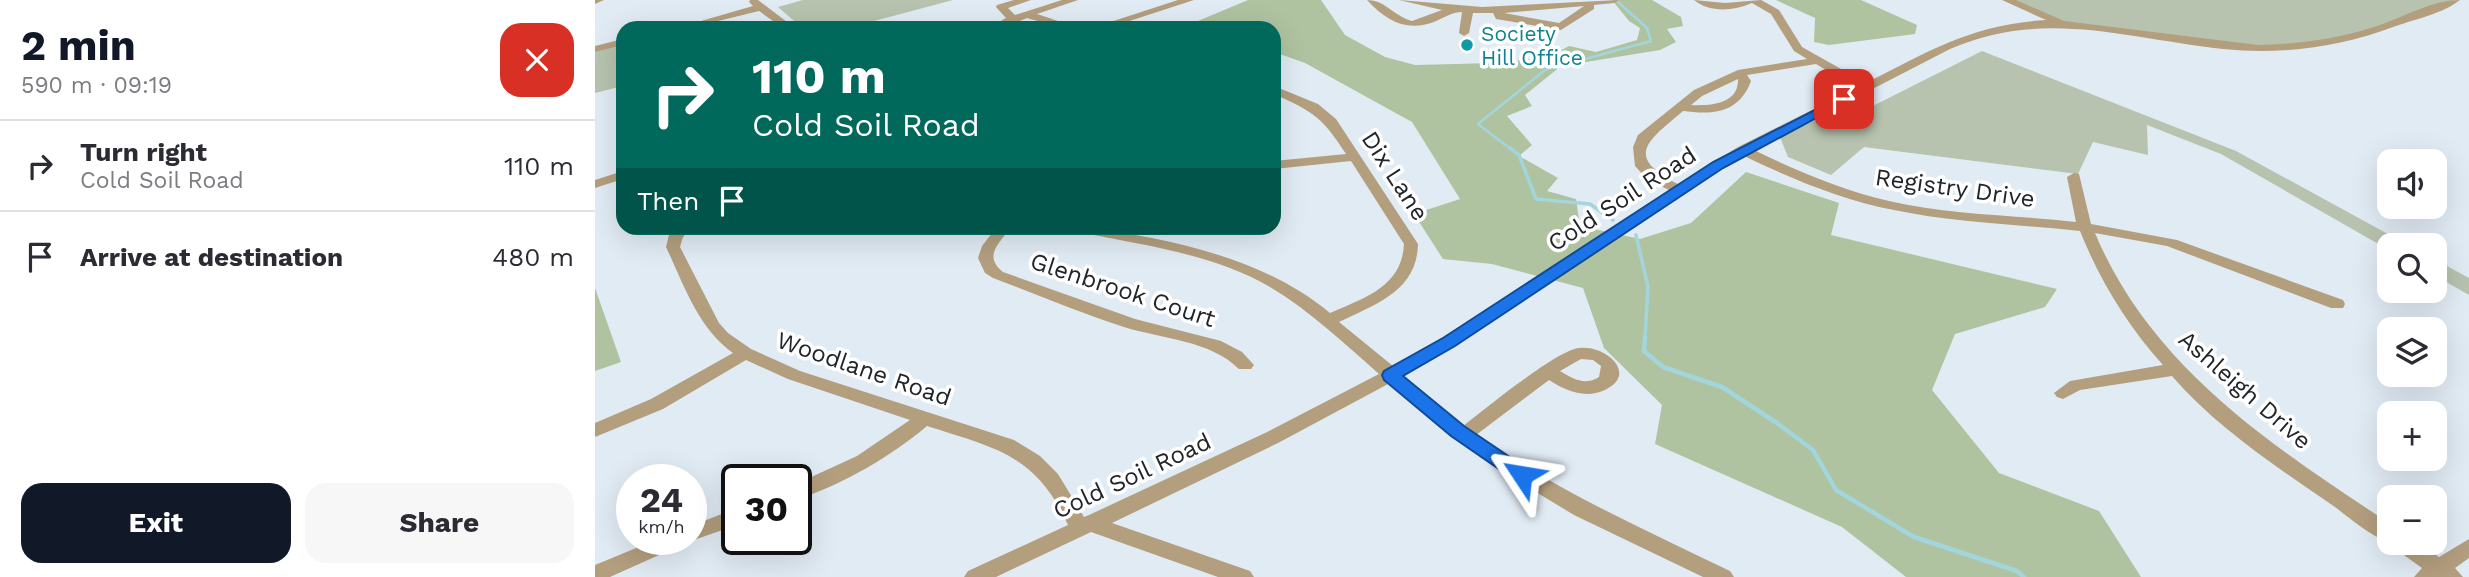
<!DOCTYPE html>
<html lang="en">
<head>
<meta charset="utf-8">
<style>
	:root { --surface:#fff; --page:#f7f7f7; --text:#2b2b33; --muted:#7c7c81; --line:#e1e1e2; --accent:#111827 }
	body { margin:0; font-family:"Work Sans",sans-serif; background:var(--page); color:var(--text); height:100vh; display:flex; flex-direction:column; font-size:26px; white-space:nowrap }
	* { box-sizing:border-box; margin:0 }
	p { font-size:23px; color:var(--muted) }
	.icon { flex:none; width:38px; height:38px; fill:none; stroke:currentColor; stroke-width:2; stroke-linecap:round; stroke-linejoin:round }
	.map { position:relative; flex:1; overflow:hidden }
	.panel { display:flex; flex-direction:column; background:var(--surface); width:595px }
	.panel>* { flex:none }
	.banner { position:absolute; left:21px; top:21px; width:665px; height:214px; border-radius:21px; box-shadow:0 7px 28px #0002; background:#00695c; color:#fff; overflow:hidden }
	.fabs { position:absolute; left:1782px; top:149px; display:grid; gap:14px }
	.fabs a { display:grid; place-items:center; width:70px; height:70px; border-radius:14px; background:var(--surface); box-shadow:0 7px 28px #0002; font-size:35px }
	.speed { position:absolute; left:21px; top:464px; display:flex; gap:14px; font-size:35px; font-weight:700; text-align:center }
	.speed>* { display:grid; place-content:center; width:91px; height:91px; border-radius:50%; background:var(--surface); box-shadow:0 7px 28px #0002; line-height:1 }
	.speed small { font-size:18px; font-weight:400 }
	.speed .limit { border:4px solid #111; border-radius:10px; background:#fff; color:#111 }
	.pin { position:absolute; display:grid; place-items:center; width:60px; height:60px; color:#fff; margin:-30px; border-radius:14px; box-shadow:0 4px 10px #0006 }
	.me { position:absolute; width:77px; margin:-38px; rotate:303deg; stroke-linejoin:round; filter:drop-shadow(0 0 5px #0008) }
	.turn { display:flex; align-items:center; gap:24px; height:147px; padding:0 21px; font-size:32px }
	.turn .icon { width:91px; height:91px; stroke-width:2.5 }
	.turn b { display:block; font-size:49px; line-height:60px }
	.then { display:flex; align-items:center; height:66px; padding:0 21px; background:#0003; gap:14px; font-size:26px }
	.round { display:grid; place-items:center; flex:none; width:74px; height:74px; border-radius:21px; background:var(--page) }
	.overview { display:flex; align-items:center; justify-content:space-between; height:119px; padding:0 21px }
	h1 { font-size:42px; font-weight:700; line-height:52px; color:var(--accent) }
	.action { display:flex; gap:14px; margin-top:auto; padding:14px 21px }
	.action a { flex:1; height:80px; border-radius:21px; background:var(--accent); color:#fff; font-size:28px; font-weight:700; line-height:80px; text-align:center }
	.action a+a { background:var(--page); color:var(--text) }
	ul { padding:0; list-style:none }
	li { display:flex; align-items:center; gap:21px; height:91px; padding:0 21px; border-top:2px solid var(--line) }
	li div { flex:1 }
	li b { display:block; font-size:26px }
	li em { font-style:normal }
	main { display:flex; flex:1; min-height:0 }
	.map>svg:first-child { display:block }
</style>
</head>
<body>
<main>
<section class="panel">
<div class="overview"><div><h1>2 min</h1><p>590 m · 09:19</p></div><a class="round" style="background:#d93025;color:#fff"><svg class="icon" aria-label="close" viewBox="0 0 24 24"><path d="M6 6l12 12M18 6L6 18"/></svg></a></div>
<ul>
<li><svg class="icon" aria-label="right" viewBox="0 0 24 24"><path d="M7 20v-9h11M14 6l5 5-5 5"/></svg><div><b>Turn right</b><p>Cold Soil Road</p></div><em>110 m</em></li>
<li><svg class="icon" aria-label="arrive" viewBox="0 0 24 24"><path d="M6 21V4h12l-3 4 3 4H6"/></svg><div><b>Arrive at destination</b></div><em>480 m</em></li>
</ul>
<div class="action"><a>Exit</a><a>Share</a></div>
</section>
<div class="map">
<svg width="1874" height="577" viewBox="0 0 1874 577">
	<rect width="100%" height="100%" fill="#e1ebf4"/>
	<path fill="#b7c3ae" d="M208 0H358L253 28H207L183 7Z
		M1413 0H1860L1756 40 1680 49 1470 24Z
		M28 44V86L0 93V52Z
		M1387 51 1641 151 1813 245H1794V250L1626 154 1552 125 1553 155 1498 142 1483 174 1269 147 1236 175 1193 157 1185 137 1240 111 1254 118Z
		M1839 259 1874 278V295L1839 275Z"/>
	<path fill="#afc3a0" d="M653 0H726L750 35 790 57 820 65 900 63 954 57 974 46 1001 52 1042 40 1045 28 1034 21 1017 0H1057L1086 17 1088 26 1072 29 1081 42 1065 50 966 66 930 95 937 106 912 116 937 145 924 156 963 178 952 191 981 199 985 226 1045 239 1096 223 1151 172 1244 203 1236 235 1462 289 1450 307 1360 334 1337 390 1404 473 1504 511 1546 577H1311L1247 527 1060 444 1067 405 1009 348 988 288 897 264 848 259 819 214 865 199 817 122 710 63 679 52V28L591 26Z
		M1181 0H1266L1322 25 1320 34 1234 45 1219 42 1220 18Z
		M0 288 26 362 0 371Z"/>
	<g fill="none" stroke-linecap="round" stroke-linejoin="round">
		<path stroke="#a3d5dd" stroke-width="2.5" d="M917 150 883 124 950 70 1056 41 1052 28 1023 2"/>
		<path stroke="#a3d5dd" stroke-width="3.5" d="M915 148 924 155 941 199 995 204 1018 220
			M1041 235 1053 287 1050 338"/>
		<path stroke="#a3d5dd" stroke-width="4.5" d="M1050 337 1049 351 1068 367 1127 387 1182 423 1218 450 1241 490 1319 537 1422 571 1429 577"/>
		<path fill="#b39e7e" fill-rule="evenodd" d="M0 0H9L0 4Z
			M155 0H163L200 28H188L164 11 111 24 106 21 158 6 154 2Z
			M419 0H436L413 8 420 15 467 0H483L442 14 484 28H467L432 18 407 28H393L411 18 401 7 402 5Z
			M583 0H599L513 28H497Z
			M772 0C790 0 799 16 817 21L847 10 804 0 887 7 1024 0 1019 3 999 5V9L966 30 901 19 898 13H878L874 33 869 36 864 33 867 12C858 12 850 17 841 21 813 33 791 21 772 0ZM989 6 964 23 909 13Z
			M1099 0 1130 3 1166 0 1184 10 1207 47 1271 83C1334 51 1378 24 1451 20L1407 0H1421L1469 21 1663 45C1704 44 1743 39 1782 26 1809 17 1837 0 1865 0 1849 13 1821 19 1801 26 1745 47 1688 55 1628 49 1533 39 1448 8 1355 49L1159 150C1202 171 1247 190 1294 201 1355 215 1419 215 1481 222L1472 177 1479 173 1484 174 1496 224 1582 240 1748 300 1750 304 1748 308H1736L1572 246 1500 233C1556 367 1677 446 1794 523V542C1775 536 1756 519 1740 507 1683 468 1622 428 1577 376L1485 390 1468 399 1462 397 1459 393 1475 381 1568 365C1532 325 1505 281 1485 231 1423 224 1360 223 1299 210 1247 200 1197 179 1149 156 1033 224 925 307 809 376L868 426C890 409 962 350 984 348 1010 344 1044 374 1010 390 990 399 971 391 954 380L881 435C961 490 1048 529 1135 571L1139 577H1108L979 515 901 468 855 436 795 383 683 443 517 523 655 571 659 577H623L496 532 401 577H369L373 571 473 525C441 454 400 448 332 426 294 458 248 484 201 500V484L262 456 315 420 193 379 151 360 68 409 0 437V423L56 399 138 353C103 328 89 285 71 247L74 235 81 228H96L88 237 85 247 124 323 133 333 156 349 205 371 419 440 445 456 463 474 489 517 494 515 670 433 784 374C749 343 715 311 675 287 619 254 547 245 484 232L477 228C505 228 530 233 557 238 621 251 684 271 735 313 769 298 807 287 809 244L756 161 679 169V161L751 154C727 117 719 112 679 94V86L723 104 741 119 823 244C822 291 781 304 744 322L798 366 879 319 1074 190 1052 179 1040 166 1038 147 1043 135 1099 90 1143 70 1212 59 1199 51 1176 14 1157 3C1138 11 1115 13 1099 0ZM1221 64 1261 88 1143 147 1083 184C1028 156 1053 141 1088 111 1119 115 1144 113 1156 81L1152 75ZM1143 79C1144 104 1116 106 1096 105L1107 96ZM986 359 998 360 1006 366 1004 377C990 386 978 379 965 371Z
			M28 39V45L0 52V46Z
			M28 171V179L0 188V180Z
			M401 228H415C404 244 388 256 408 272L540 319 626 341 647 352 659 365 656 369H644C615 340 567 339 529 327 485 313 441 294 398 278L390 273 383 258 387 246Z
			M142 508V525L93 542 15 577H0V565L63 539H96V526Z
			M1874 539V558L1860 568 1868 577H1819L1827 568 1799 548 1796 542H1823L1844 557Z"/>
	</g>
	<path fill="#1a73e8" stroke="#114b97" stroke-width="2" d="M1249 95 1253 96V101L1128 168 860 346 808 376 869 426 934 470 937 475 934 480 927 482 920 480 856 436 789 380 787 375 789 371 848 338 1118 162Z"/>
	<circle fill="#0f9aa8" stroke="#fff" stroke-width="2.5" cx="872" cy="45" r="7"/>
	<g text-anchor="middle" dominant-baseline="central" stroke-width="7" stroke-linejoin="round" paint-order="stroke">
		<g font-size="21" fill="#0d838f" stroke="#fff" text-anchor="start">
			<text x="886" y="33">Society<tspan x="886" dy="24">Hill Office</tspan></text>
		</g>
		<g font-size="24" fill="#212428" stroke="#fff">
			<text transform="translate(800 176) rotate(57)">Dix Lane</text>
			<text transform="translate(1360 188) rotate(8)">Registry Drive</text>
			<text transform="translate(1027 199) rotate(-33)">Cold Soil Road</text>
			<text transform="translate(528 290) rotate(18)">Glenbrook Court</text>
			<text transform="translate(269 369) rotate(19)">Woodlane Road</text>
			<text transform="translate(1650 390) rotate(41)">Ashleigh Drive</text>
			<text transform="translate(537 476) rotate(-25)">Cold Soil Road</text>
		</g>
	</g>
</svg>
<div class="fabs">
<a><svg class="icon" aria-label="sound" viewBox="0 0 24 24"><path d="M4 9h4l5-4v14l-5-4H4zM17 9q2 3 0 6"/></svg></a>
<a><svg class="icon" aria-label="search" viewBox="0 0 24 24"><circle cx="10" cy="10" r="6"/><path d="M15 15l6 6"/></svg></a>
<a><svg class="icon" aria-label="layers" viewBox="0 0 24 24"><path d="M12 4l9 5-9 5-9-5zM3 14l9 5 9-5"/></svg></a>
<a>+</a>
<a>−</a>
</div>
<div class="speed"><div>24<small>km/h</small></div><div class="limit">30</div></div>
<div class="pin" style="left:1249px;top:99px;background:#d93025"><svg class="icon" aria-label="arrive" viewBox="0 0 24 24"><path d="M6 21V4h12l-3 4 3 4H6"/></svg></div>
<svg class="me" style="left:927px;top:475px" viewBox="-20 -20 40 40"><path d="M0-17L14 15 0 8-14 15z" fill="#1a73e8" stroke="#fff" stroke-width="4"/></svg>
<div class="banner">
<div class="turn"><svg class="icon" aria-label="right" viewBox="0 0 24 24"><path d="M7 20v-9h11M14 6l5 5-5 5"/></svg><div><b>110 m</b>Cold Soil Road</div></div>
<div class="then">Then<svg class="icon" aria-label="arrive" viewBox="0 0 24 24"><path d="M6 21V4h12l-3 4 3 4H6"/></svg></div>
</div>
</div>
</main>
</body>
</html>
